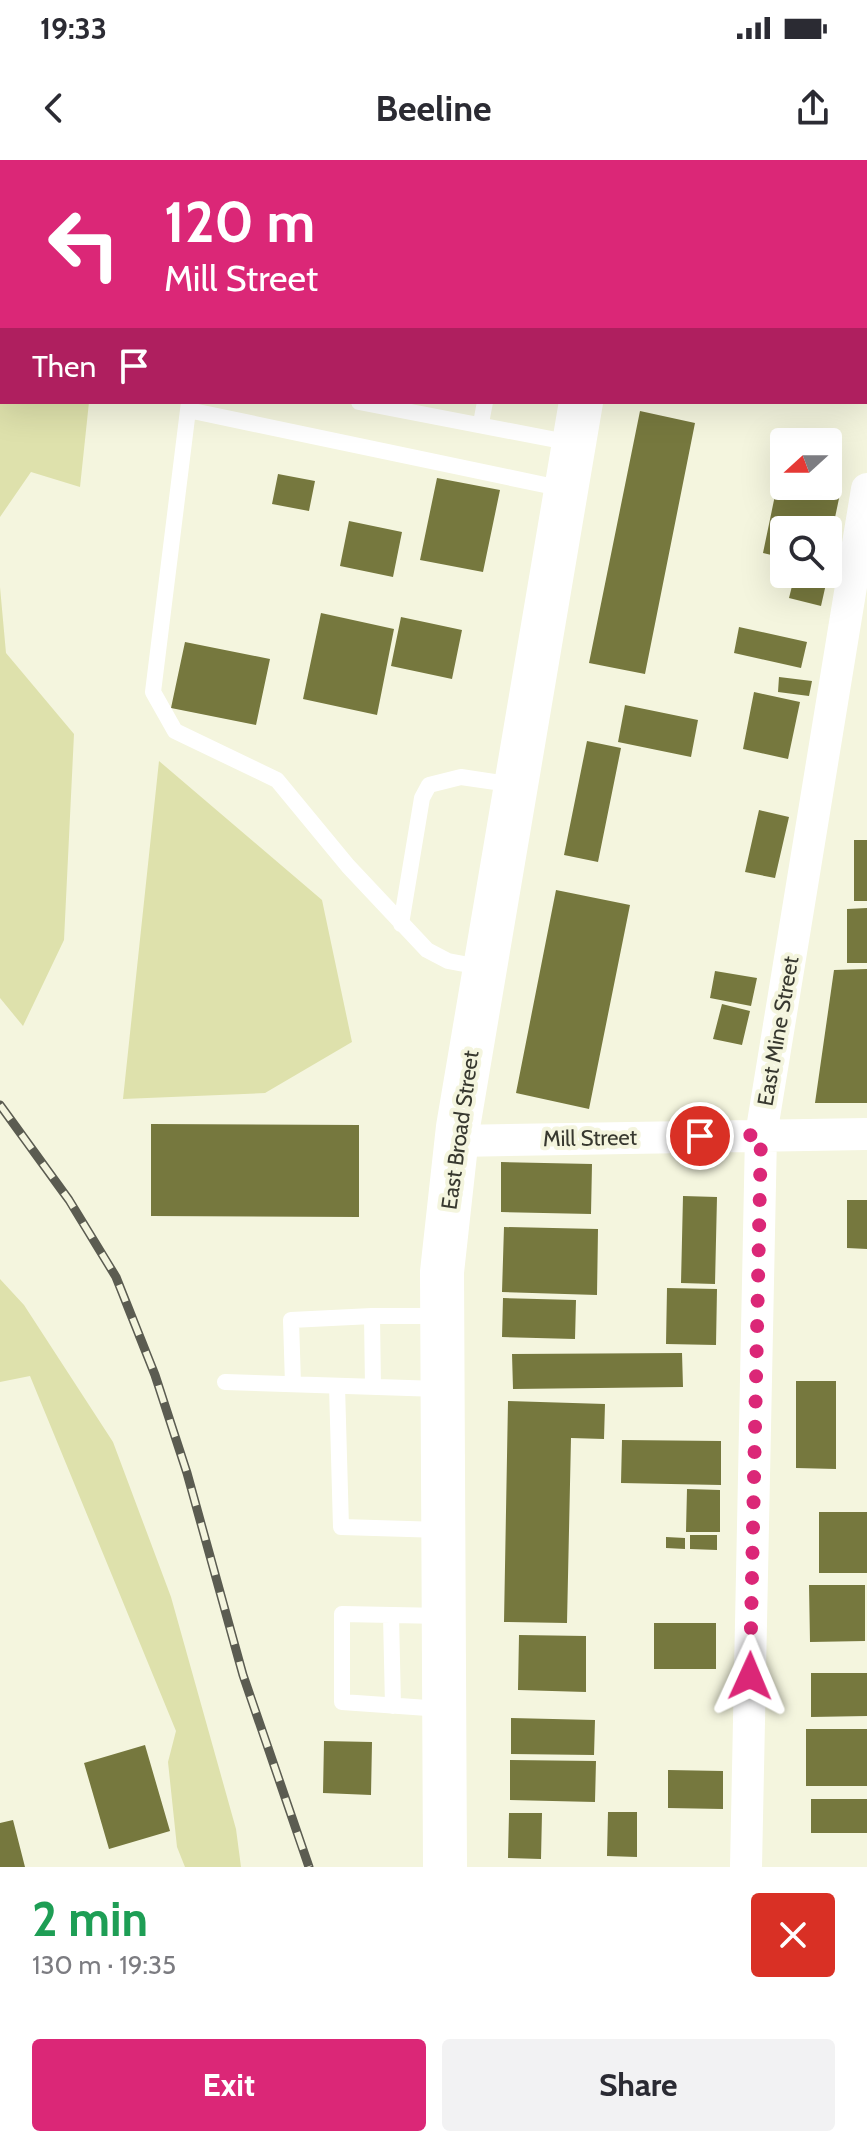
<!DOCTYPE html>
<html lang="en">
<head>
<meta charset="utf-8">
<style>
	:root { --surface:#fff; --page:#f2f2f3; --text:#2b2b33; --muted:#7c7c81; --accent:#db2777 }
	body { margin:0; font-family:Cabin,sans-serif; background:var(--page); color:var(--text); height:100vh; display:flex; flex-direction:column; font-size:30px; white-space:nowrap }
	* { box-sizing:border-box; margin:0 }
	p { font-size:26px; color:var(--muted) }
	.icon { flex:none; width:44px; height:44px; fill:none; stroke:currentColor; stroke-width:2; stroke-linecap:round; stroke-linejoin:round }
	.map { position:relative; height:1707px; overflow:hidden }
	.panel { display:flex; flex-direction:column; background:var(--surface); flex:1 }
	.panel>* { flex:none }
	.guide { position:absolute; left:0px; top:0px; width:868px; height:244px; box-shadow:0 8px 32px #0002; background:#db2777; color:#fff; overflow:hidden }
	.needle { width:52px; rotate:249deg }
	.buttons { position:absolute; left:770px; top:268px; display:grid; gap:16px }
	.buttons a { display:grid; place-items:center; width:72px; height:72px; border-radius:8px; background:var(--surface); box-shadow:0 8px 32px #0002; font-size:40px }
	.pin { position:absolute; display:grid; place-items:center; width:68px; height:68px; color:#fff; margin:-34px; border:4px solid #fff; border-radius:50%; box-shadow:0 2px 8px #0007 }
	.me { position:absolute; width:88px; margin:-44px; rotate:1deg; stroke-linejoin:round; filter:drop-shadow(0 0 6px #0008) }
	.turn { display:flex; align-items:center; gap:28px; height:168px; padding:0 32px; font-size:36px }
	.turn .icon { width:104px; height:104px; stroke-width:2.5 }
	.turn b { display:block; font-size:56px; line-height:68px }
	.then { display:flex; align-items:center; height:76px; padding:0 32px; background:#0003; gap:16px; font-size:30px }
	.round { display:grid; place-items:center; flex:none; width:84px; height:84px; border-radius:8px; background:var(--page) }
	.summary { display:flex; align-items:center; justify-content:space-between; height:136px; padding:0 32px }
	h1 { font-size:48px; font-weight:800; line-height:60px; color:#1e9e55 }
	.button { display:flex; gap:16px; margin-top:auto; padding:16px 32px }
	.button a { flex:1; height:92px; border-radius:8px; background:var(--accent); color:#fff; font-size:32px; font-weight:800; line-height:92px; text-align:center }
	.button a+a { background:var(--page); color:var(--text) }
	.status { display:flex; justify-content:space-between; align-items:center; height:56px; padding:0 40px; background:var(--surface); direction:ltr }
	.status svg { height:22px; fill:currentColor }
	header { display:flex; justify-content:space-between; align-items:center; height:104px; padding:0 32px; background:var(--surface); font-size:36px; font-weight:800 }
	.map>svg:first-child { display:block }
</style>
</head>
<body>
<div class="status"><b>19:33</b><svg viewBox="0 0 49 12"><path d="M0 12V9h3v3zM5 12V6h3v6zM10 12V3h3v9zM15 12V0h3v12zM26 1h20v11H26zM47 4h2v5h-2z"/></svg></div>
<header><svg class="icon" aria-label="back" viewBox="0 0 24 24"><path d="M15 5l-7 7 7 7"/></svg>Beeline<svg class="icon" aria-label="share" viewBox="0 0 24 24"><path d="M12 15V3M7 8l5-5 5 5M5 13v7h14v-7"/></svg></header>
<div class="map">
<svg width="867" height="1707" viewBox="0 0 867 1707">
	<rect width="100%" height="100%" fill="#f4f5de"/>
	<path fill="#dee1ac" d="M0 0H110L2 2V242H89L80 327 31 312 0 357Z
		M0 427 6 493 74 574 64 780 23 866 0 838Z
		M159 601 322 740 352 882 265 933 123 939Z
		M0 1119 24 1145 113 1282 171 1437 236 1669 241 1707H185L177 1687 168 1602 176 1571 30 1216 0 1222Z"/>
	<path fill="#76783e" d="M640 251 695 263 645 514 589 503Z
		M828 296 839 298 835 319 828 318Z
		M278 314 315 321 309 351 272 344Z
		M779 316 784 317V326L841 329 829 386 828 370H784V398L763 393Z
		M437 318 500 330 483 412 420 400Z
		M349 361 402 372 393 417 340 406Z
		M795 414 828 415 821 446 789 438Z
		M321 453 394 469 377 555 303 539Z
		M401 457 462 470 452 519 391 506Z
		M739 467 807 482 801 508 734 493Z
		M185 482 270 499 256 565 171 548Z
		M779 517 812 521 809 536 778 532Z
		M754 532 800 542 788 599 743 589Z
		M625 545 698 560 691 597 618 582Z
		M587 581 621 588 598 702 564 695Z
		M759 650 789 657 775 718 745 712Z
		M854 680H867V741H854Z
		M556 730 630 745 589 949 516 933Z
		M867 748V803H847V749Z
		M867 809V943H815L834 810Z
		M715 811 757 818 751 846 710 838Z
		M722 844 750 851 742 885 713 879Z
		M151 964 359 965V1057L151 1056Z
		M501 1002 592 1004 591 1054 501 1052Z
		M683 1036 717 1037 715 1124 681 1123Z
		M847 1040H867V1089L847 1088Z
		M504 1067 598 1069 597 1135 502 1132Z
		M667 1128 717 1129 716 1185 666 1184Z
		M503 1138 576 1140 575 1179 502 1177Z
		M682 1193 683 1227 513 1229 512 1194Z
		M796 1221H836V1309L796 1308Z
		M508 1241 605 1244 604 1279 571 1278 567 1463 504 1462Z
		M622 1280 721 1281V1325L621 1323Z
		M687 1329 720 1330V1372H686Z
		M819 1352H867V1413H819Z
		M690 1375H717V1390L690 1389Z
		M666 1377 685 1378V1389L666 1388Z
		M809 1425H865V1481L810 1482Z
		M654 1463H716V1509H654Z
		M519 1475 586 1476V1532L518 1530Z
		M811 1513H867V1556L811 1557Z
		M511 1558 595 1560 594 1595 511 1594Z
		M806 1569H867V1626H806Z
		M324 1581 372 1582 371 1635 323 1633Z
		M145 1585 170 1671 109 1689 84 1603Z
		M510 1600 596 1601 595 1642 510 1640Z
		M668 1610 723 1611V1649L668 1648Z
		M811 1639H867V1673H811Z
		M608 1652H637V1697L607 1696Z
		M509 1653H542L541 1699 508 1698Z
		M13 1660 25 1707H0V1663Z"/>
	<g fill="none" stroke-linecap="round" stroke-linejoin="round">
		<path stroke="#fff" stroke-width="16" d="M189 242 153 532 175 571 277 620 348 706 427 790 448 801 485 808
			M359 242 572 283
			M188 250 564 329
			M481 263 485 242
			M401 764 422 638 429 625 461 617 515 625
			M225 1222 439 1229
			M293 1224 291 1160 372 1156
			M337 1226 341 1367 442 1370
			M373 1227 372 1156H440
			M391 1455 393 1546
			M442 1549 342 1542V1454L443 1456"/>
		<path stroke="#fff" stroke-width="32" d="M866 174H867
			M456 981 867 974
			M746 1707 761 975 867 329"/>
		<path stroke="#fff" stroke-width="44" d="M627 2 628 0
			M445 1707 442 1112 458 967 581 242"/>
		<defs>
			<path id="rail" d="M0 945 69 1040 116 1117 155 1215 187 1313 243 1515 309 1707"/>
		</defs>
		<use href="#rail" stroke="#5b5c51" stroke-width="9"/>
		<use href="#rail" stroke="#f4f5de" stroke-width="6" stroke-dasharray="18" stroke-linecap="butt"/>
	</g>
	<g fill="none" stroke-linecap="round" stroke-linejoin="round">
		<path stroke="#db2777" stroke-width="14" stroke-dasharray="0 25.2" d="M700 976 761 975 750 1516"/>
	</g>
	<g text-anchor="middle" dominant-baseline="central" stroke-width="8" stroke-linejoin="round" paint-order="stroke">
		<g font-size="22" fill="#37382f" stroke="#f4f5de">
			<text transform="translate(778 871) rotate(-80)">East Mine Street</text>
			<text transform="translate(460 970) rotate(-82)">East Broad Street</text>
			<text transform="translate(590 978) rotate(-1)">Mill Street</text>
		</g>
	</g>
</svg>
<div class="buttons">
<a><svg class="needle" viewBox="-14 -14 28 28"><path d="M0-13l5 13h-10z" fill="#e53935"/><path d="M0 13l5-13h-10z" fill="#7c7c81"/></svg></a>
<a><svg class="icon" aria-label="search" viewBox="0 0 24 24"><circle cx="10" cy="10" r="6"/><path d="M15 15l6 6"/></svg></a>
</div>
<div class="pin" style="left:700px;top:976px;background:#d93025"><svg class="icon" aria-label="arrive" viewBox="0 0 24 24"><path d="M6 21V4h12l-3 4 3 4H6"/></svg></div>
<svg class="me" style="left:750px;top:1516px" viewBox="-20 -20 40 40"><path d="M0-17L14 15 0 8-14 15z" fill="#db2777" stroke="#fff" stroke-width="4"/></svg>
<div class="guide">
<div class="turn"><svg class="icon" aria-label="left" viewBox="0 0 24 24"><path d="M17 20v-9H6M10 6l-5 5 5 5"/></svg><div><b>120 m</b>Mill Street</div></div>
<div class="then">Then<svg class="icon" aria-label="arrive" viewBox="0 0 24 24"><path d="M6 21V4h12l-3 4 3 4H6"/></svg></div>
</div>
</div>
<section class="panel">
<div class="summary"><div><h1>2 min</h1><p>130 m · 19:35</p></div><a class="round" style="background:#d93025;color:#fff"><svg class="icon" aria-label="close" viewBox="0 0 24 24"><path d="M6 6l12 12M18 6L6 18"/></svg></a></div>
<div class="button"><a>Exit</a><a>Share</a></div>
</section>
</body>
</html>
